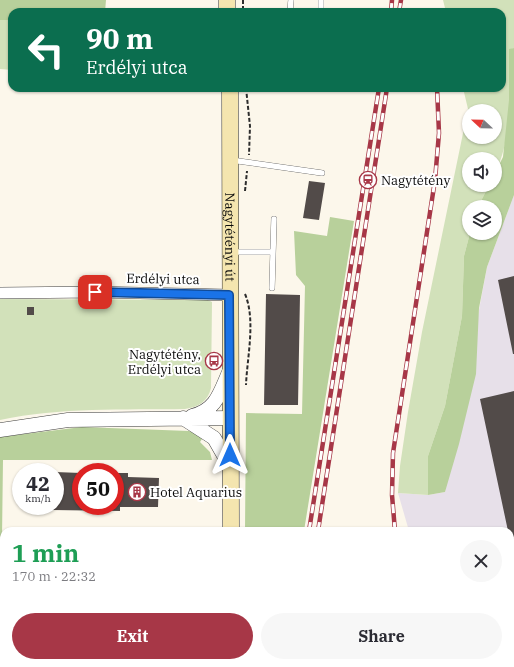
<!DOCTYPE html>
<html lang="en">
<head>
<meta charset="utf-8">
<style>
	:root { --surface:#fff; --page:#f7f7f7; --text:#2b2b33; --muted:#7c7c81; --accent:#a73747 }
	body { margin:0; font-family:"IBM Plex Serif",serif; background:var(--page); color:var(--text); height:100vh; display:flex; flex-direction:column; font-size:15px; white-space:nowrap }
	* { box-sizing:border-box; margin:0 }
	p { font-size:13px; color:var(--muted) }
	.icon { flex:none; width:22px; height:22px; fill:none; stroke:currentColor; stroke-width:2; stroke-linecap:round; stroke-linejoin:round }
	.map { position:relative; flex:1; overflow:hidden }
	.drawer { position:absolute; left:0px; top:527px; width:514px; height:140px; display:flex; flex-direction:column; background:var(--surface); border-radius:12px 12px 0 0; box-shadow:0 1px 3px #0004 }
	.drawer>* { flex:none }
	.top-card { position:absolute; left:8px; top:8px; width:498px; height:84px; border-radius:12px; box-shadow:0 1px 3px #0004; background:#0b6e4f; color:#fff; overflow:hidden }
	.needle { width:26px; rotate:292deg }
	.buttons { position:absolute; left:462px; top:104px; display:grid; gap:8px }
	.buttons a { display:grid; place-items:center; width:40px; height:40px; border-radius:50%; background:var(--surface); box-shadow:0 1px 3px #0004; font-size:20px }
	.speed { position:absolute; left:12px; top:463px; display:flex; gap:8px; font-size:20px; font-weight:700; text-align:center }
	.speed>* { display:grid; place-content:center; width:52px; height:52px; border-radius:50%; background:var(--surface); box-shadow:0 1px 3px #0004; line-height:1 }
	.speed small { font-size:10px; font-weight:400 }
	.speed .limit { border:6px solid #d22; background:#fff; color:#111 }
	.pin { position:absolute; display:grid; place-items:center; width:34px; height:34px; color:#fff; margin:-17px; border-radius:8px; box-shadow:0 2px 6px #0006 }
	.me { position:absolute; width:44px; margin:-22px; rotate:0deg; stroke-linejoin:round; filter:drop-shadow(0 0 3px #0008) }
	.turn { display:flex; align-items:center; gap:14px; height:84px; padding:0 12px; font-size:18px }
	.turn .icon { width:52px; height:52px; stroke-width:2.5 }
	.turn b { display:block; font-size:28px; line-height:34px }
	.round { display:grid; place-items:center; flex:none; width:42px; height:42px; border-radius:21px; background:var(--page) }
	.overview { display:flex; align-items:center; justify-content:space-between; height:68px; padding:0 12px }
	h1 { font-size:24px; font-weight:700; line-height:30px; color:#1e9e55 }
	.button { display:flex; gap:8px; margin-top:auto; padding:8px 12px }
	.button a { flex:1; height:46px; border-radius:24px; background:var(--accent); color:#fff; font-size:16px; font-weight:700; line-height:46px; text-align:center }
	.button a+a { background:var(--page); color:var(--text) }
	.map>svg:first-child { display:block }
</style>
</head>
<body>
<div class="map">
<svg width="514" height="667" viewBox="0 0 514 667">
	<rect width="100%" height="100%" fill="#fcf7eb"/>
	<path fill="#e7e0e9" d="M514 195V667H468L465 663H510V531H409L398 493 428 495 445 492 487 267Z"/>
	<path fill="#d2e1ba" fill-rule="evenodd" d="M443 0H514V48L509 50C509 89 513 138 495 173V159H469V185H489L478 207H469V233H470L464 256 462 316 445 406 428 456V495L398 493 400 466 408 412 422 332 468 109 463 88H502V12H446ZM469 111H495V137H469Z
		M0 20H12V70L0 69Z
		M0 299 208 300 212 302 211 388C208 401 199 407 185 409 123 410 61 407 0 420Z"/>
	<path fill="#b8d09b" d="M0 0H106L105 12H12V20H0Z
		M514 48V195L487 267 479 308 476 374 459 444 445 492 428 495V456L445 406 462 316 464 256 470 233H495V207H478L489 185H495V173L503 157 509 100V49Z
		M330 217 354 221 304 531H245L246 413 302 414 305 286 296 275 294 231 327 236Z
		M82 427 189 431 204 436 200 442 210 452 212 460H3L2 538H4V595L0 591V437Z
		M60 663H131L130 667H63Z
		M186 663H224L225 667H186Z
		M257 663H283L282 667H258Z"/>
	<path fill="#524b49" d="M309 181 325 183 319 220 303 218Z
		M514 276V354H513L498 280Z
		M266 294 300 295 298 405H264Z
		M27 307H34V315H27Z
		M514 391V558H513L510 531H508L480 399Z
		M55 472 81 473V506H115V473H128V477L159 478 158 507H120V511L53 510V506H55Z"/>
	<g fill="none" stroke-linecap="round" stroke-linejoin="round">
		<defs>
			<path id="service" d="M290 12 291 0
				M321 12V0
				M231 160 322 173
				M231 252H273
				M272 288 274 219
				M175 663V667
				M142 667V663"/>
			<path id="minor" d="M0 293 95 292 229 295"/>
			<path id="tertiary" d="M192 416C217 410 220 392 230 370
				M183 418 214 438 230 466
				M0 430 68 420 230 418"/>
			<g id="secondary">
				<path d="M227 12V0"/>
				<path id="s1" d="M230 88 231 531"/>
				<path d="M238 663 239 667"/>
			</g>
			<path id="motorway" d="M0 609 4 613
				M0 647 4 652
				M13 663 16 667
				M45 663 48 667"/>
		</defs>
		<use href="#service" stroke="#3e3e3e" stroke-width="6"/>
		<use href="#minor" stroke="#3e3e3e" stroke-width="12"/>
		<use href="#tertiary" stroke="#3e3e3e" stroke-width="15"/>
		<use href="#secondary" stroke="#2d2d2d" stroke-width="17"/>
		<use href="#motorway" stroke="#1c1c1c" stroke-width="22"/>
		<path stroke="#2d2d2d" stroke-width="2" stroke-dasharray="4 2" stroke-linecap="butt" d="M243 0V12
			M246 88 250 126 249 155
			M245 191 247 171
			M245 294C256 320 247 358 246 385"/>
		<use href="#service" stroke="#fff" stroke-width="5.5"/>
		<use href="#minor" stroke="#fff" stroke-width="11"/>
		<use href="#tertiary" stroke="#fff" stroke-width="14"/>
		<use href="#secondary" stroke="#f4e5af" stroke-width="16"/>
		<use href="#motorway" stroke="#e09165" stroke-width="21"/>
		<defs>
			<path id="rail" d="M391 12 392 0
				M399 12 401 0
				M309 531 379 88
				M318 531 387 88
				M395 531 392 495 393 453 435 180 439 133 437 88
				M444 663 447 667
				M288 667V663
				M297 667 298 663"/>
		</defs>
		<use href="#rail" stroke="#a73747" stroke-width="4.5"/>
		<use href="#rail" stroke="#fff" stroke-width="3" stroke-dasharray="9" stroke-linecap="butt"/>
	</g>
	<g fill="none" stroke-linecap="round" stroke-linejoin="round">
		<defs>
			<path id="route" d="M95 292 229 295 230 455"/>
		</defs>
		<use href="#route" stroke="#114b97" stroke-width="10"/>
		<use href="#route" stroke="#1a73e8" stroke-width="7"/>
	</g>
	<defs>
		<symbol id="station-ring" viewBox="-11 -11 22 22"><circle r="9.5" fill="#fff" stroke="#a73747" stroke-width="1.5"/><path d="M-3-6H3Q5-6 5-4V2Q5 4 3 4L4.5 6H3L1.5 4h-3L-3 6H-4.5L-3 4Q-5 4-5 2V-4Q-5-6-3-6ZM-3.5-4v3h7v-3ZM-3.5 1v1.5H-2V1ZM2 1v1.5H3.5V1Z" fill="#a73747"/></symbol>
		<symbol id="bus-ring" viewBox="-11 -11 22 22"><circle r="9.5" fill="#fff" stroke="#a73747" stroke-width="1.5"/><path d="M-5-6H5V4H4V6H2V4H-2V6H-4V4H-5ZM-3.5-4V0h7V-4ZM-3.5 1.2v1.5H-2V1.2ZM2 1.2v1.5H3.5V1.2Z" fill="#a73747"/></symbol>
		<symbol id="building-ring" viewBox="-11 -11 22 22"><circle r="9.5" fill="#fff" stroke="#a73747" stroke-width="1.5"/><path d="M-4-6H4V6H1V3H-1V6H-4ZM-2.5-4.3h1.7v1.8h-1.7ZM.8-4.3h1.7v1.8H.8ZM-2.5-1h1.7V.8h-1.7ZM.8-1h1.7V.8H.8Z" fill="#a73747"/></symbol>
	</defs>
	<g fill-rule="evenodd">
		<use href="#station-ring" x="358" y="170" width="20" height="20"/>
		<use href="#bus-ring" x="204" y="351" width="20" height="20"/>
		<use href="#building-ring" x="127" y="482" width="20" height="20"/>
	</g>
	<g text-anchor="middle" dominant-baseline="central" stroke-width="4" stroke-linejoin="round" paint-order="stroke">
		<g font-size="13" fill="#0b0b0b" stroke="#fff" text-anchor="start">
			<text x="381" y="180">Nagytétény</text>
			<text x="201" y="354" text-anchor="end">Nagytétény,<tspan x="201" dy="15">Erdélyi utca</tspan></text>
			<text x="150" y="492">Hotel Aquarius</text>
		</g>
		<g font-size="13" fill="#0b0b0b" stroke="#fff">
			<text stroke="none"><textPath href="#s1" startOffset="149">Nagytétényi út</textPath></text>
			<text transform="translate(163 279) rotate(1)">Erdélyi utca</text>
		</g>
	</g>
</svg>
<div class="buttons">
<a><svg class="needle" viewBox="-14 -14 28 28"><path d="M0-13l5 13h-10z" fill="#e53935"/><path d="M0 13l5-13h-10z" fill="#7c7c81"/></svg></a>
<a><svg class="icon" aria-label="sound" viewBox="0 0 24 24"><path d="M4 9h4l5-4v14l-5-4H4zM17 9q2 3 0 6"/></svg></a>
<a><svg class="icon" aria-label="layers" viewBox="0 0 24 24"><path d="M12 4l9 5-9 5-9-5zM3 14l9 5 9-5"/></svg></a>
</div>
<div class="speed"><div>42<small>km/h</small></div><div class="limit">50</div></div>
<div class="pin" style="left:95px;top:292px;background:#d93025"><svg class="icon" aria-label="arrive" viewBox="0 0 24 24"><path d="M6 21V4h12l-3 4 3 4H6"/></svg></div>
<svg class="me" style="left:230px;top:455px" viewBox="-20 -20 40 40"><path d="M0-17L14 15 0 8-14 15z" fill="#1a73e8" stroke="#fff" stroke-width="4"/></svg>
<div class="top-card">
<div class="turn"><svg class="icon" aria-label="left" viewBox="0 0 24 24"><path d="M17 20v-9H6M10 6l-5 5 5 5"/></svg><div><b>90 m</b>Erdélyi utca</div></div>
</div>
<section class="drawer">
<div class="overview"><div><h1>1 min</h1><p>170 m · 22:32</p></div><a class="round"><svg class="icon" aria-label="close" viewBox="0 0 24 24"><path d="M6 6l12 12M18 6L6 18"/></svg></a></div>
<div class="button"><a>Exit</a><a>Share</a></div>
</section>
</div>
</body>
</html>
